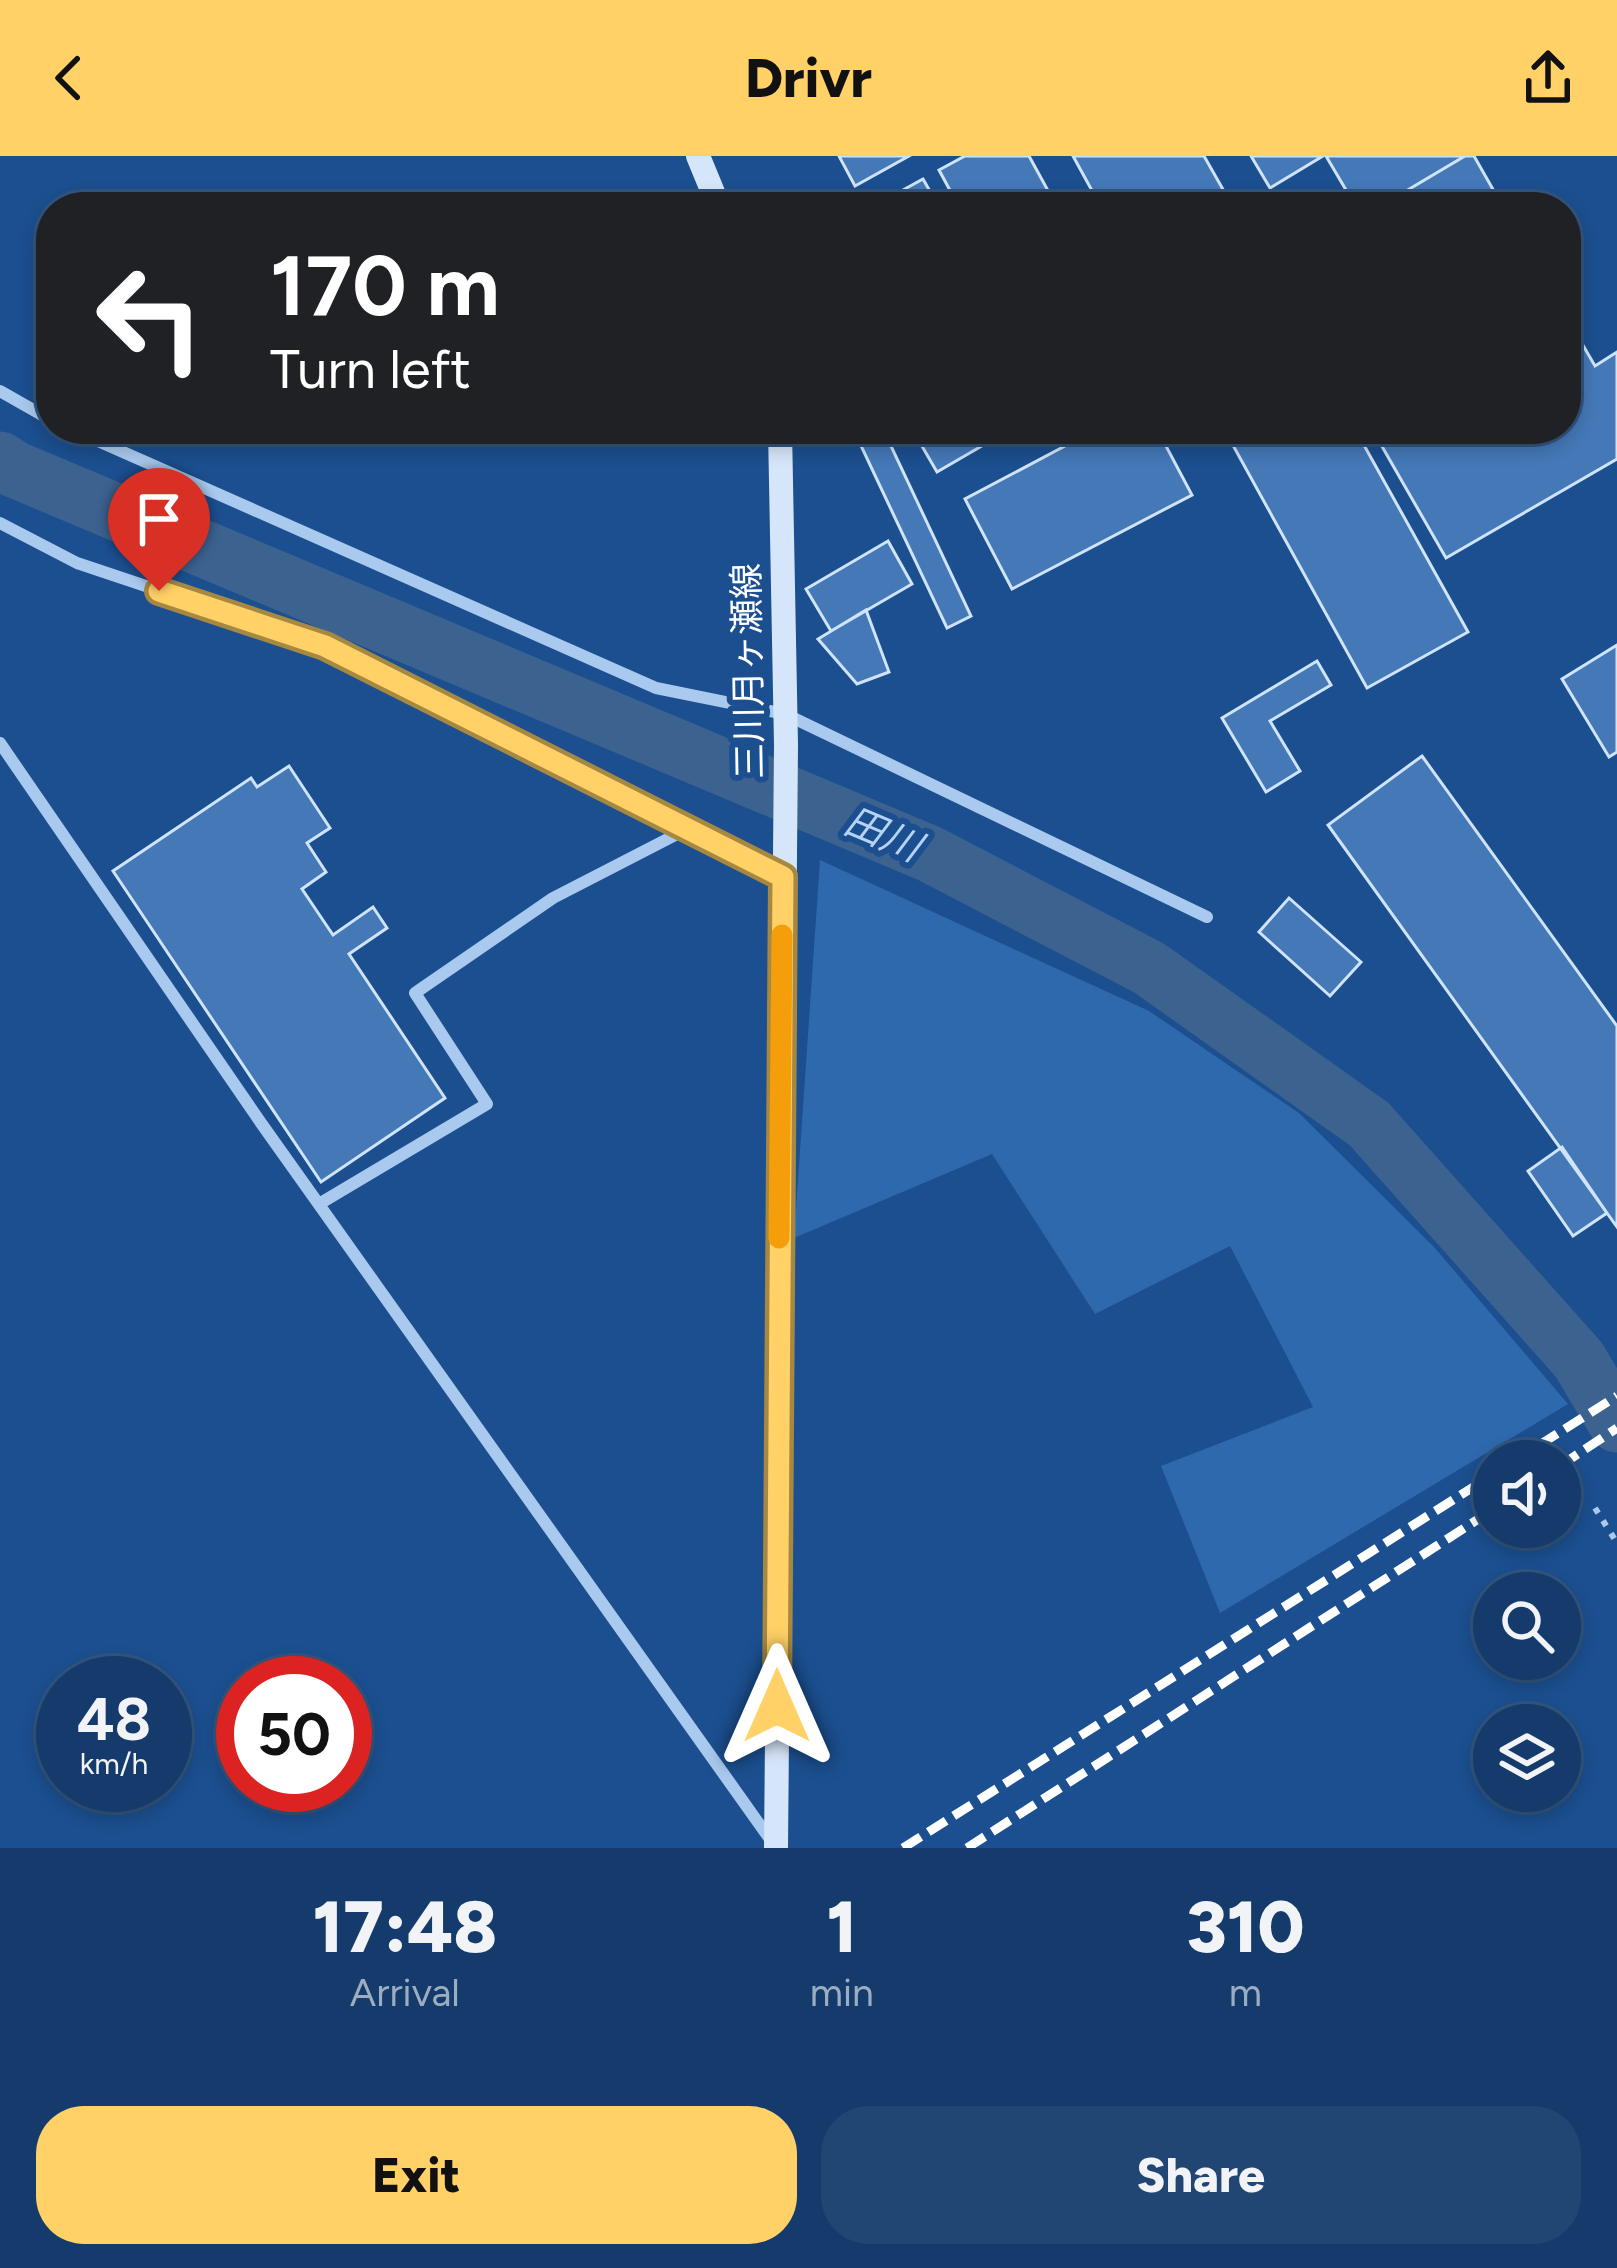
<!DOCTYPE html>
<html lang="en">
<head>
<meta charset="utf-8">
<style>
	:root { --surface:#143b6b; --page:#214673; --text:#f1f3f6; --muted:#9dadc1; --line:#33557e; --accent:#ffd166 }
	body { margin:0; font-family:Figtree,"Noto Sans JP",sans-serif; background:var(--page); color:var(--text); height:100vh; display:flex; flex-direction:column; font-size:45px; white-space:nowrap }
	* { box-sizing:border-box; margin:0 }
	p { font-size:39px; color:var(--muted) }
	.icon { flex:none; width:66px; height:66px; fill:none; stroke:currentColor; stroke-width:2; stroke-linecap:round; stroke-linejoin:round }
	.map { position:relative; height:1692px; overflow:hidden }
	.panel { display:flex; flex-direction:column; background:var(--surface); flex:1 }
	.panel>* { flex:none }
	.banner { position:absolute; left:36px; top:36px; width:1545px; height:252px; border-radius:48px; box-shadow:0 6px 18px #0003,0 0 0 3px var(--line); background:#202124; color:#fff; overflow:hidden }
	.controls { position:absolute; left:1473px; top:1284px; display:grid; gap:24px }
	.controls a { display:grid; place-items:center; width:108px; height:108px; border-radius:50%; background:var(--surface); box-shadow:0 6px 18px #0003,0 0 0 3px var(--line); font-size:60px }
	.speed { position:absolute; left:36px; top:1500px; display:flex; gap:24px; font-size:60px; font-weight:700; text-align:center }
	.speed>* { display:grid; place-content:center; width:156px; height:156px; border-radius:50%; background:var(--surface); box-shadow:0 6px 18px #0003,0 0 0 3px var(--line); line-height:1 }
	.speed small { font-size:30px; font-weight:400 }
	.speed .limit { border:18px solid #d22; background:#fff; color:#111 }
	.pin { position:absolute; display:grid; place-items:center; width:102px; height:102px; color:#fff; margin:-123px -51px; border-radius:50% 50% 50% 0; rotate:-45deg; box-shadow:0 0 12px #0007 }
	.pin .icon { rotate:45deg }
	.me { position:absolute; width:132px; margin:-66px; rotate:0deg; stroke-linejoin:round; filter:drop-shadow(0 0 9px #0008) }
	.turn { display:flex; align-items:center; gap:42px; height:252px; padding:0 36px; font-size:54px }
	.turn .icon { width:156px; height:156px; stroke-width:2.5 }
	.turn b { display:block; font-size:84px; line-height:102px }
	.eta { display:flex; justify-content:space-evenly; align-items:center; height:204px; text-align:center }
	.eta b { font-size:72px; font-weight:800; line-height:84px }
	.cta { display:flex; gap:24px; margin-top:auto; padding:24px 36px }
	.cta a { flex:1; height:138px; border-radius:48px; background:var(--accent); color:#111; font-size:48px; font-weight:800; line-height:138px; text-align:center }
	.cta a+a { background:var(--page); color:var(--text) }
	header { display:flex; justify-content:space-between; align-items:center; height:156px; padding:0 36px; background:var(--accent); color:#111; font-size:54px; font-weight:800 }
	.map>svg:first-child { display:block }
</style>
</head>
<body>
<header><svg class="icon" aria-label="back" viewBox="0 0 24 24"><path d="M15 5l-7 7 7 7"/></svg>Drivr<svg class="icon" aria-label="share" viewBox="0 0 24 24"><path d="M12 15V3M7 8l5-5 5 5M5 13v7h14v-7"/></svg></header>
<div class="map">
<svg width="1617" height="1692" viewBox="0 0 1617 1692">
	<rect width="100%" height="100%" fill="#1b4f8f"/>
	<path fill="#2e69ad" d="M820 704 1149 855 1299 957 1434 1091 1568 1248 1220 1457 1161 1310 1313 1251 1230 1090 1095 1158 992 998 794 1082Z"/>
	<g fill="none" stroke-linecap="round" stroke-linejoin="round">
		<path stroke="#3c6290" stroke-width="57" d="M0 304 14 313 930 698 1149 812 1369 968 1579 1204 1617 1268"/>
	</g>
	<path fill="#4478b7" stroke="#cfe3fa" stroke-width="3" d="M839 0H909L855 30Z
		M965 0H1029L1057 51H959L939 14Z
		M1073 0H1204L1233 51H1101Z
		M1251 0H1323L1270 32Z
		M1326 0H1465L1379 51H1356Z
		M1465 0H1474L1503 51H1379Z
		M923 23 939 51H872Z
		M1566 160 1595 210 1617 196V303L1446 402 1372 273H1566Z
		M870 273H883L971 460 947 472 855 277Z
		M912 273H1011L937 316Z
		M1097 273H1157L1192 339 1012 433 965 343Z
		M1224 273H1355L1468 476 1367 532Z
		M888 385 912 428 831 475 806 433Z
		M866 454 889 516 857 528 818 483Z
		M1617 489V596L1609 601 1562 523Z
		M1317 505 1331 529 1270 565 1300 615 1266 636 1222 562Z
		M1422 600 1617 870V1071L1328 669Z
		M289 610 330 672 307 687 326 716 302 733 333 779 373 751 387 772 349 798 445 942 321 1026 113 715 251 622 257 631Z
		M1289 742 1361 806 1330 840 1259 776Z
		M1562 991 1607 1057 1573 1080 1528 1015Z"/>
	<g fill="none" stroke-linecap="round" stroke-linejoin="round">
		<path stroke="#a9c9ee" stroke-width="6" stroke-dasharray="6 9" stroke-linecap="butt" d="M1595 1352 1617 1387"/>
		<path stroke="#a9c9ee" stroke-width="12" d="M0 235 51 264
			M71 273 656 532 785 558 1207 761
			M0 367 77 407 325 490 783 721
			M0 587 261 967 772 1686
			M319 1048 487 948 415 837 553 742 687 673"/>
		<path stroke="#d6e6fa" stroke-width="24" d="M698 0 719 51
			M776 1692 786 589 780 273"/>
		<path stroke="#fff" stroke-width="9" stroke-dasharray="21 9" stroke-linecap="butt" d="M1514 1305 1617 1240
			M1560 1310 1617 1272
			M903 1692 1494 1318
			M967 1692 1494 1353"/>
	</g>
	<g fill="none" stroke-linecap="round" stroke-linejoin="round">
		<defs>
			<path id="route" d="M159 435 325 490 783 721 777 1550"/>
		</defs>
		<use href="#route" stroke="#a68842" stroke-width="30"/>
		<use href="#route" stroke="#ffd166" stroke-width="21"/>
		<path stroke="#f59e0b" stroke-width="21" d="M779 1082 782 779"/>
	</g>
	<g text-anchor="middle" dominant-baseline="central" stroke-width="12" stroke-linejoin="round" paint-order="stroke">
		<g font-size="36" fill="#fff" stroke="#1b4f8f">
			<text transform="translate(748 515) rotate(-91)">三川月ヶ瀬線</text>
		</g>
		<g font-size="39" font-style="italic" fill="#b5d3f5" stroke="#1b4f8f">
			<text transform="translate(883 678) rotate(23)">田川</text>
		</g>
	</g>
</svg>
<div class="controls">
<a><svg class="icon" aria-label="sound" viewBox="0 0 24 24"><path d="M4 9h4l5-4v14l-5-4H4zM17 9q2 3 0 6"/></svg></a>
<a><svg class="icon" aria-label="search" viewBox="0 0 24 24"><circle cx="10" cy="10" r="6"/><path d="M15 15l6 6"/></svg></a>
<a><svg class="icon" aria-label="layers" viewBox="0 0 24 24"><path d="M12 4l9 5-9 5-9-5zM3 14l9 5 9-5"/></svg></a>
</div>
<div class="speed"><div>48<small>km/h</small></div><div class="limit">50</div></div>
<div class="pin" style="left:159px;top:435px;background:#d93025"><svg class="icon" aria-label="arrive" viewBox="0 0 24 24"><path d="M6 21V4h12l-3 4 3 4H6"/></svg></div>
<svg class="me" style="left:777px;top:1550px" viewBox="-20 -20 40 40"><path d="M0-17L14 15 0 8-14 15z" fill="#ffd166" stroke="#fff" stroke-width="4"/></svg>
<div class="banner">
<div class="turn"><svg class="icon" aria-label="left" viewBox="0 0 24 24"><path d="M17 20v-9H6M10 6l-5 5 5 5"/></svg><div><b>170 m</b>Turn left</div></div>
</div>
</div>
<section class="panel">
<div class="eta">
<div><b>17:48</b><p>Arrival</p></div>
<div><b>1</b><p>min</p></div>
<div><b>310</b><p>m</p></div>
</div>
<div class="cta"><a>Exit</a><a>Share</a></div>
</section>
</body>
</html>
